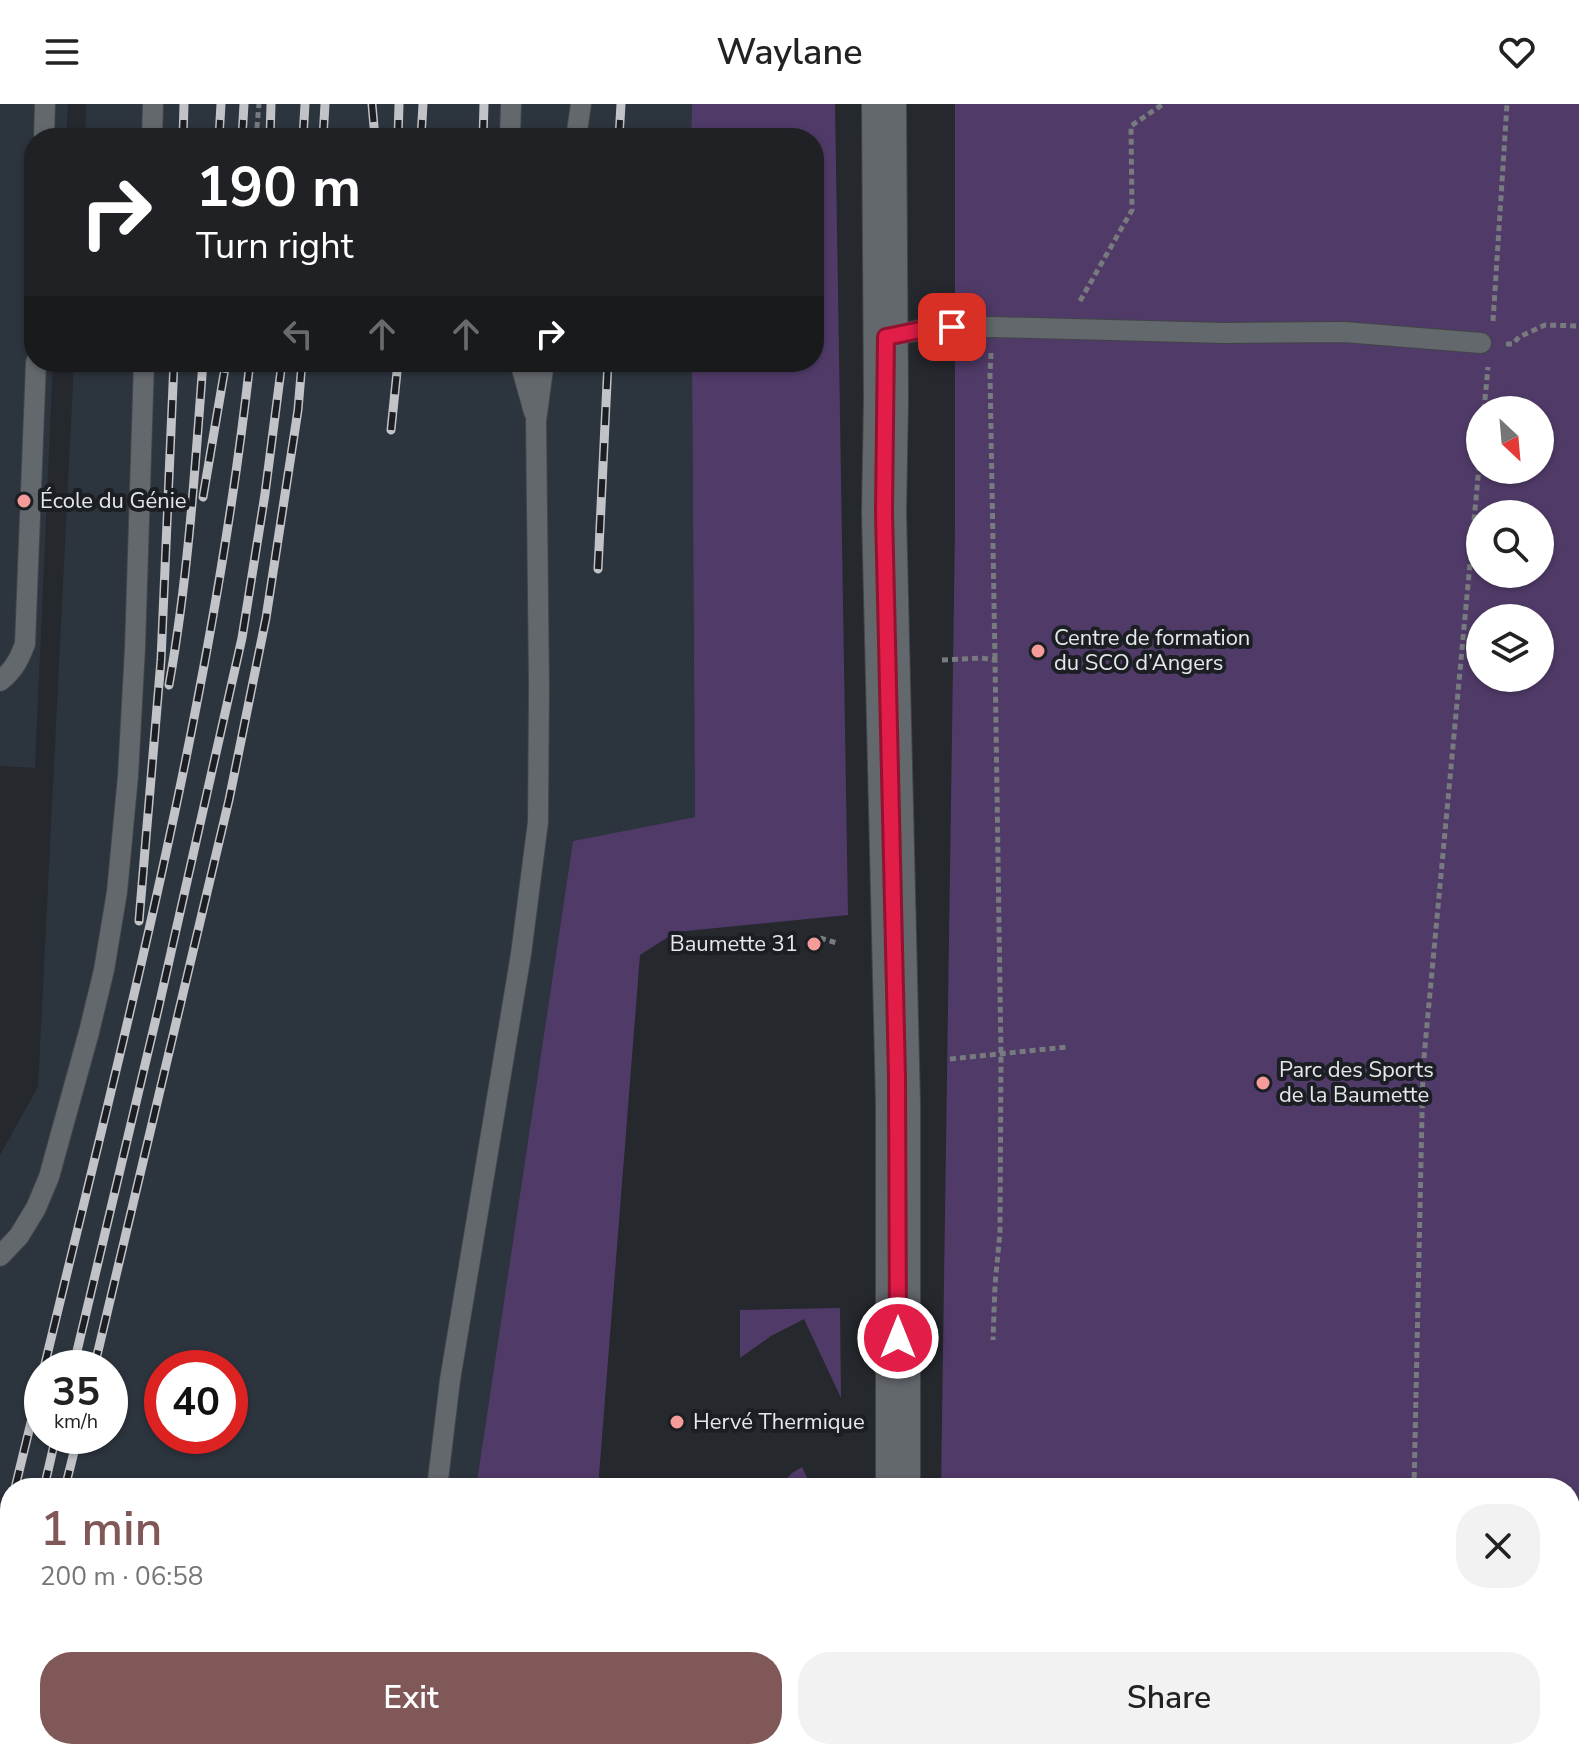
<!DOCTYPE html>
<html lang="en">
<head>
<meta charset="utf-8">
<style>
	:root { --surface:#fff; --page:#f2f2f2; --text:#222; --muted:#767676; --accent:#815858 }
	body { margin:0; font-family:"Nunito Sans",sans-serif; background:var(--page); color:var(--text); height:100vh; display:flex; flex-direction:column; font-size:30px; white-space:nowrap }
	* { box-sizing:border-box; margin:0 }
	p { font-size:26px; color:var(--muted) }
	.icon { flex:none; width:44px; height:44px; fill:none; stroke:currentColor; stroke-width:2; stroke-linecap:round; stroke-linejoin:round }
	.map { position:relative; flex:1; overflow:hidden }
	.details { position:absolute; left:0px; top:1374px; width:1580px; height:282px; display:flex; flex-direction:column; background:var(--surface); border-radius:32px 32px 0 0; box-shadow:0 2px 6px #0004 }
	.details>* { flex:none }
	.hud { position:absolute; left:24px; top:24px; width:800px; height:244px; border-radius:32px; box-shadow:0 2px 6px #0004; background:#202124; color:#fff; overflow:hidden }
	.needle { width:52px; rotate:154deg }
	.buttons { position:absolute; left:1466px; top:292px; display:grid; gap:16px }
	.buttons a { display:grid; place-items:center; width:88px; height:88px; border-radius:50%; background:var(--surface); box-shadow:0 2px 6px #0004; font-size:40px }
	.speed { position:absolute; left:24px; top:1246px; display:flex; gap:16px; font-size:40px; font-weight:700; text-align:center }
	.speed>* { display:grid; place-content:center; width:104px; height:104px; border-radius:50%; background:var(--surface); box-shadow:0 2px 6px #0004; line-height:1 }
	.speed small { font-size:20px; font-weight:400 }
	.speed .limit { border:12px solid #d22; background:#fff; color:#111 }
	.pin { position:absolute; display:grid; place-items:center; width:68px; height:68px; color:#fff; margin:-34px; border-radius:16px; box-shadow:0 4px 12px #0006 }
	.me { position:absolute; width:88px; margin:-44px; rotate:0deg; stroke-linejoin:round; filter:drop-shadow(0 0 6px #0008) }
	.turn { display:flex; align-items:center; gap:28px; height:168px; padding:0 40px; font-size:36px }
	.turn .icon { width:104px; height:104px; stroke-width:2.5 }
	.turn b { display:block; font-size:56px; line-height:68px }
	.lanes { display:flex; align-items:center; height:76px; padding:0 40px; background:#0003; justify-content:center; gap:40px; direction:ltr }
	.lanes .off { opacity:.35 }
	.round { display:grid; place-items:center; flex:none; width:84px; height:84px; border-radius:32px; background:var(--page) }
	.headline { display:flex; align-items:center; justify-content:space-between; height:136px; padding:0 40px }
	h1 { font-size:48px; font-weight:600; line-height:60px; color:var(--accent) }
	.action { display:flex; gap:16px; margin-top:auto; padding:16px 40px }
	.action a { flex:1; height:92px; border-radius:32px; background:var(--accent); color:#fff; font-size:32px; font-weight:600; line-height:92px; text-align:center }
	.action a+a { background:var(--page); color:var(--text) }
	header { display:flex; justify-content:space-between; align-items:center; height:104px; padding:0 40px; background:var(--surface); font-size:36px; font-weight:600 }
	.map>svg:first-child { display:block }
</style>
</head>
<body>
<header><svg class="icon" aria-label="menu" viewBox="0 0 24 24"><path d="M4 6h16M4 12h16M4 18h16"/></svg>Waylane<svg class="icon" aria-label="heart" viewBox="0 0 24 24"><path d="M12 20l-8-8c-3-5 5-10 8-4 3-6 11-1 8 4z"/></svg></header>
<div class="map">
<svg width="1579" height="1655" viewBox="0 0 1579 1655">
	<rect width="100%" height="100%" fill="#25282d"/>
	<path fill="#2c343d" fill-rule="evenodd" d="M0 0H68L66 34H34V258H53L35 664 0 662Z
		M86 0H692L691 34H85Z
		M74 258H692L695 713 573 737 476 1384H10V1646H436L435 1655H0V1051L38 983ZM42 1264H110V1332H42ZM162 1264H230V1332H162Z"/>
	<path fill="#503b68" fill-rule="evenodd" d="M692 0H835L848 811 676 828 640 851 598 1384H476L573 737 695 713 692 258H814V34H691Z
		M955 0H1579V1655H942V1646H1570V1384H941L955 423ZM1480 306H1540V366H1480ZM1480 410H1540V470H1480ZM1480 514H1540V574H1480Z
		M840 1204 841 1294 804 1215 771 1232 740 1254V1206Z
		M802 1363 809 1378 817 1384H778L792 1369Z
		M436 1646H580L579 1655H435Z"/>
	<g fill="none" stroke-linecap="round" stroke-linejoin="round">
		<defs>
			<path id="service" d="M44 34 45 0
				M152 34 153 0
				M510 34 511 0
				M576 34 581 0
				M886 233 935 223H993L1224 229 1344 228 1481 239
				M520 258 534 308
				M0 577C13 567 19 556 25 540L36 258
				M0 1152 19 1132 36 1104 49 1073 89 928 104 866 117 788 128 672 135 544 144 258
				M437 1384 450 1276 521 850 538 718 539 582 536 317 544 258
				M403 1655 404 1646"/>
			<path id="tertiary" d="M884 0 886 296 884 408 898 1000V1384
				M898 1655V1646"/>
		</defs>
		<use href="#service" stroke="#424448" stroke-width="22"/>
		<use href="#tertiary" stroke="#424448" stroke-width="46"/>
		<path stroke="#777a7e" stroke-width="5" stroke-dasharray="6 4" stroke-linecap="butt" d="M256 34 259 0
			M1080 197 1132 106 1131 22 1163 0
			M1493 217 1507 0
			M1506 240H1513L1519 233 1545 221 1579 222
			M991 249 990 269 995 556
			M1484 306 1488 263
			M942 556 981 554 995 556 1001 951 1000 1128 995 1181 993 1236
			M820 834 837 839
			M950 955 1067 943
			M1414 1384 1423 964 1480 352
			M1410 1646V1655"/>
		<use href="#service" stroke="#63686d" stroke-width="20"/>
		<use href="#tertiary" stroke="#63686d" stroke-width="44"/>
		<defs>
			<path id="rail" d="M372 0 375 34
				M183 34 184 0
				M219 34 221 0
				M242 34 244 0
				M270 34 271 0
				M303 34 305 0
				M323 34 325 0
				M398 34 399 0
				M421 34 423 0
				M483 34 484 0
				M619 34 621 0
				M391 326 398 258
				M203 393 226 258
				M598 465 608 258
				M169 581C188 475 195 366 203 258
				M139 817 161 556 174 258
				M44 1264C124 931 212 599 250 258
				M73 1264 158 906 242 534 265 390 282 258
				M94 1264 229 696 266 514 298 306 302 258
				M15 1384 42 1273
				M44 1384 56 1332
				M65 1384 78 1332
				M0 1450 10 1407
				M0 1564 10 1522
				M1 1655 10 1615"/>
		</defs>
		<use href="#rail" stroke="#c1c3c6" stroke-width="9"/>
		<use href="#rail" stroke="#1b1f23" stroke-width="6" stroke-dasharray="18" stroke-linecap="butt"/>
	</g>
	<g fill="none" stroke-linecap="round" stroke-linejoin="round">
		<defs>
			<path id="route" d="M898 1234 897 973 884 408 886 233 935 223H952"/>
		</defs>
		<use href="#route" stroke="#92132f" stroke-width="20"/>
		<use href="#route" stroke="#e11d48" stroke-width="14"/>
	</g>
	<g fill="#f59b99" stroke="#1b1f23" stroke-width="3">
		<circle cx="24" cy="397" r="8"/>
		<circle cx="1038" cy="547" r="8"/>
		<circle cx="814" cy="840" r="8"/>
		<circle cx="1263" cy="979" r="8"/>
		<circle cx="677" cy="1318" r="8"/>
	</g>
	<g text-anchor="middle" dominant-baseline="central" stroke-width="8" stroke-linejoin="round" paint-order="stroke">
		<g font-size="22" fill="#e5e7ea" stroke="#1b1f23" text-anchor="start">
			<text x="40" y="397">École du Génie</text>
			<text x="1054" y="534">Centre de formation<tspan x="1054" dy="25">du SCO d’Angers</tspan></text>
			<text x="798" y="840" text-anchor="end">Baumette 31</text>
			<text x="1279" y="966">Parc des Sports<tspan x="1279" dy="25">de la Baumette</tspan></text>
			<text x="693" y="1318">Hervé Thermique</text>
		</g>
	</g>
</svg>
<div class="buttons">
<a><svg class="needle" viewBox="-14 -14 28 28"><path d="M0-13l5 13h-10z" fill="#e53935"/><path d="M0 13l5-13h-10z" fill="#767676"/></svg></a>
<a><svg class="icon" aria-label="search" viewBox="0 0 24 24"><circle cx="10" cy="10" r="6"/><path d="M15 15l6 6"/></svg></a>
<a><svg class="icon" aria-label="layers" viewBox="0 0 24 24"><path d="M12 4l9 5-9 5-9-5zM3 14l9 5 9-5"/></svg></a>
</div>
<div class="speed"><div>35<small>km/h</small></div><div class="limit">40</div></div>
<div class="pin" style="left:952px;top:223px;background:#d93025"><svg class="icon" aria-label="arrive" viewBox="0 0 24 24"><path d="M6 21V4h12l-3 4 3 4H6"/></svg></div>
<svg class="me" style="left:898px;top:1234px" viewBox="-20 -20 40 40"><circle r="17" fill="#e11d48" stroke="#fff" stroke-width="3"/><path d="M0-11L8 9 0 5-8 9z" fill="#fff"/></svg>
<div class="hud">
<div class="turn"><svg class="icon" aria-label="right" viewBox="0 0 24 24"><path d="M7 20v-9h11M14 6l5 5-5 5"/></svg><div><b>190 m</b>Turn right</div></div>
<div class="lanes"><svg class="icon off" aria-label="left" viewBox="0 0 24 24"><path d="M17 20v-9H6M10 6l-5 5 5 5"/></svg><svg class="icon off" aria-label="ahead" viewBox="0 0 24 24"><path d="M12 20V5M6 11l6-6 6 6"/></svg><svg class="icon off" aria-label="ahead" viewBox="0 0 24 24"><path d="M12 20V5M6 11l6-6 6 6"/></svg><svg class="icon" aria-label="right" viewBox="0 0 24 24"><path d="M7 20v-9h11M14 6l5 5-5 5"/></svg></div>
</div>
<section class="details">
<div class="headline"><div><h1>1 min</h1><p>200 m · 06:58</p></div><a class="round"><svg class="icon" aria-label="close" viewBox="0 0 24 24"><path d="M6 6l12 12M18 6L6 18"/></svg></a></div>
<div class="action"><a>Exit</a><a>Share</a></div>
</section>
</div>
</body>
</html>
